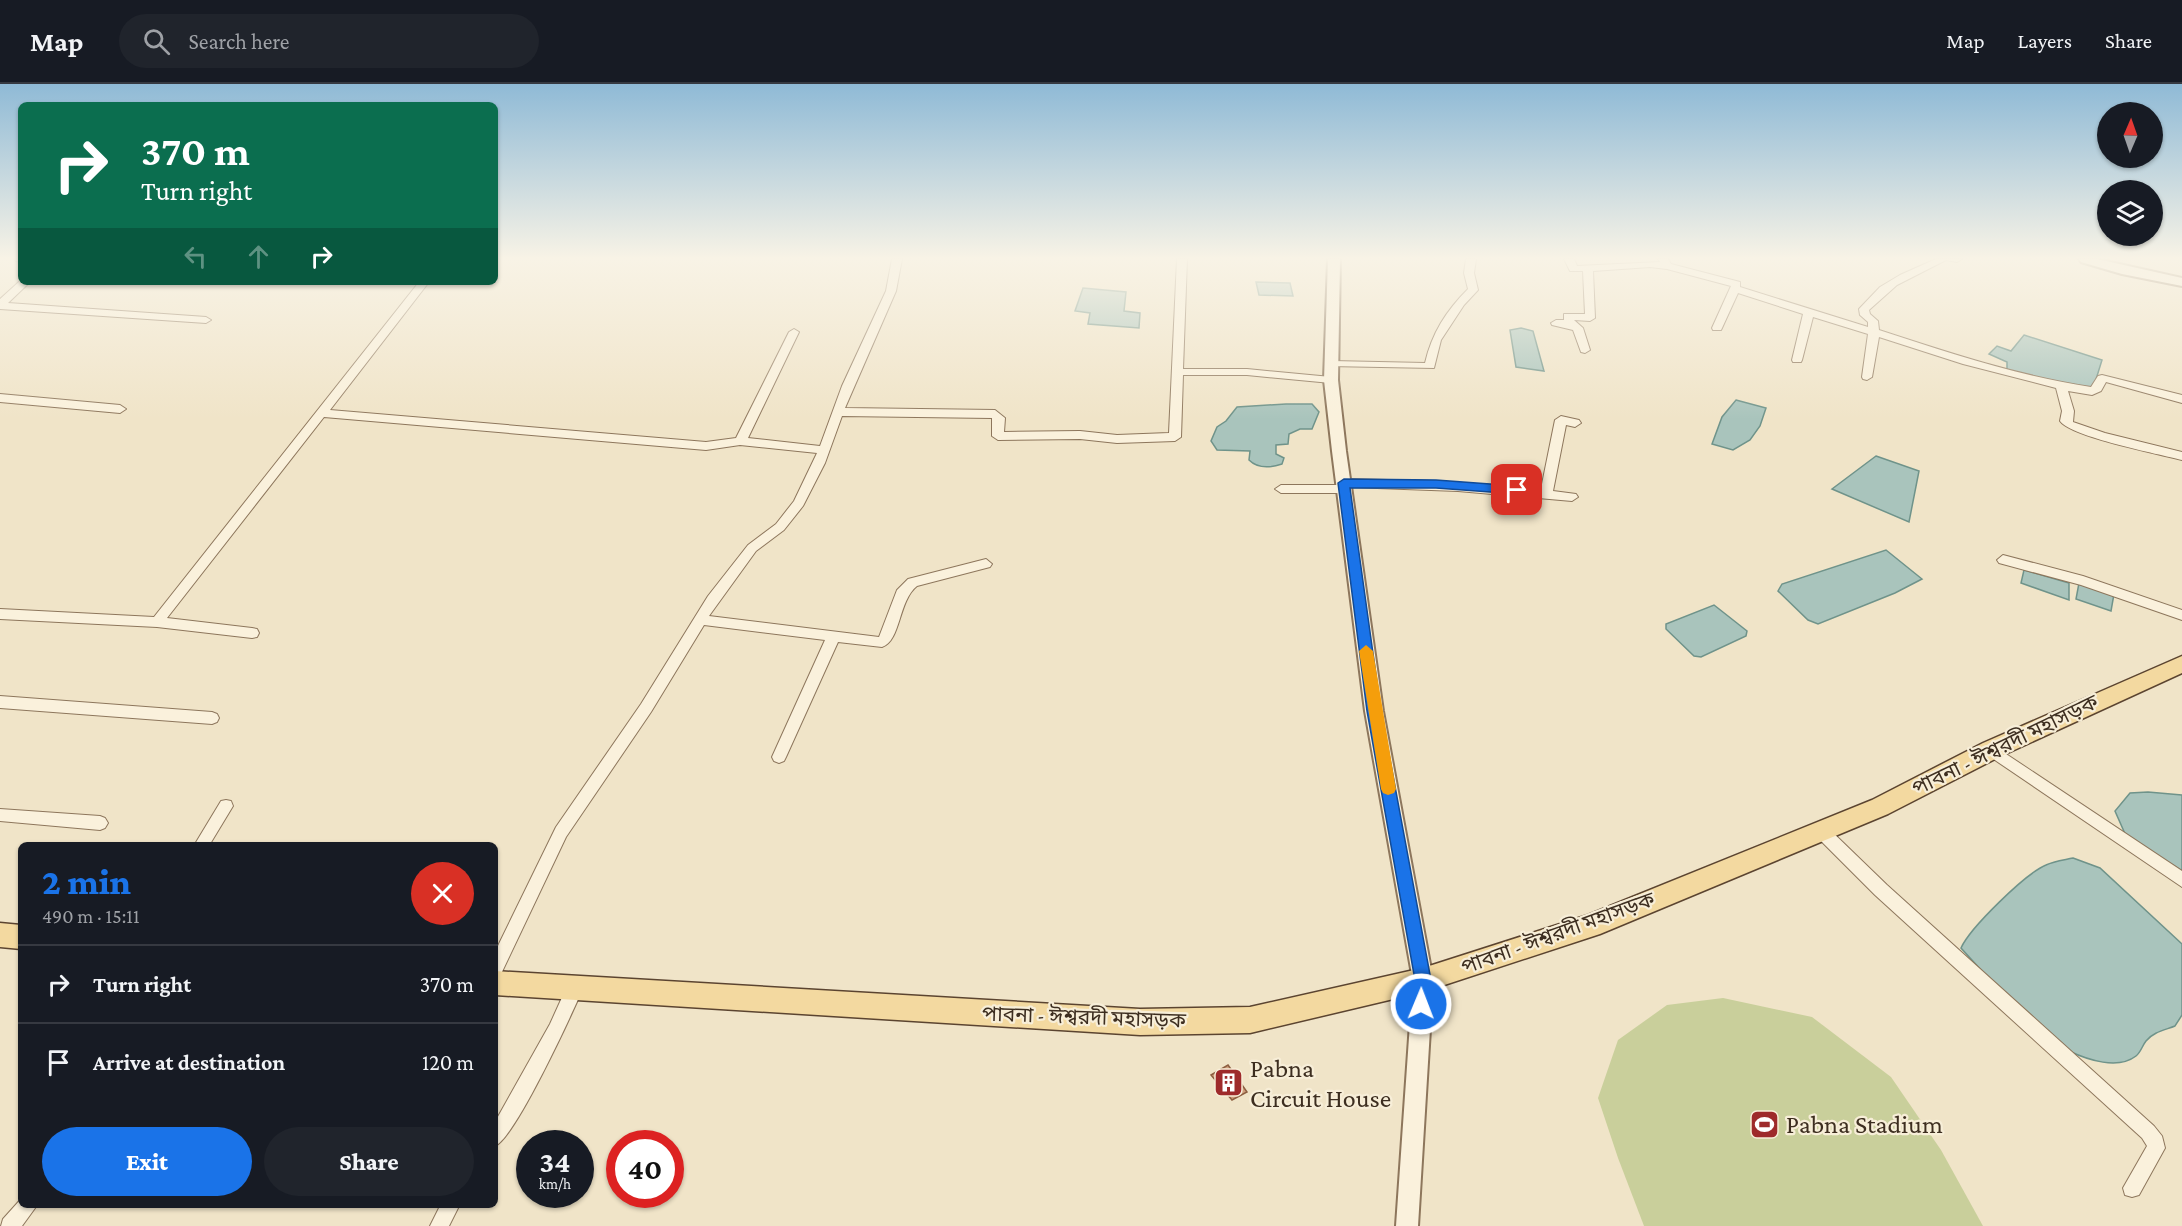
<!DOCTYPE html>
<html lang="en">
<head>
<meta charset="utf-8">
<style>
	:root { --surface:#171b24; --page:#20242c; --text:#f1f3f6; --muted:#9ea1a6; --line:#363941; --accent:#1a73e8 }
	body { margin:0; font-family:"Crimson Pro","Noto Sans Bengali",serif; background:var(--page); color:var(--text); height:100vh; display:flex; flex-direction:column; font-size:22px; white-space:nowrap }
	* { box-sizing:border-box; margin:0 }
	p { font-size:20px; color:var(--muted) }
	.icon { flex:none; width:33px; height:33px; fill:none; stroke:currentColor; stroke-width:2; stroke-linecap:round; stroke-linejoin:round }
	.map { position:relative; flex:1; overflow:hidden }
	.panel { position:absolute; left:18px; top:758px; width:480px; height:366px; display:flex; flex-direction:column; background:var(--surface); border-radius:9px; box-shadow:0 2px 4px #0004 }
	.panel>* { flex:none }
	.guide { position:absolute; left:18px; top:18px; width:480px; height:183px; border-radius:9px; box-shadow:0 2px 4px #0004; background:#0b6e4f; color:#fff; overflow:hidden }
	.needle { width:39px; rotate:2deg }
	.controls { position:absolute; left:2097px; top:18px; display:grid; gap:12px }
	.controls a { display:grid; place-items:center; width:66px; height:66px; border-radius:50%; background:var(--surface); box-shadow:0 2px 4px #0004; font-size:30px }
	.speed { position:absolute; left:516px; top:1046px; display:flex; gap:12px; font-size:30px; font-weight:700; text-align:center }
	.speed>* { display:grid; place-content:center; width:78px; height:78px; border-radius:50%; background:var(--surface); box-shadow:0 2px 4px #0004; line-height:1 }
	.speed small { font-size:15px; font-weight:400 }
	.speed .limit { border:9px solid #d22; background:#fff; color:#111 }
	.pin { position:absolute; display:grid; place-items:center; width:51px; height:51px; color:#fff; margin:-26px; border-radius:12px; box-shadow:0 3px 9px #0006 }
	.me { position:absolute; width:66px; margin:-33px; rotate:1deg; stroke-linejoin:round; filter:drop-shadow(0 0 4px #0008) }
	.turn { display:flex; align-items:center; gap:21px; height:126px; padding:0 24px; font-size:27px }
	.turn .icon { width:78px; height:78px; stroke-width:2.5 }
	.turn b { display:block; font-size:42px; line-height:51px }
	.lanes { display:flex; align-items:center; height:57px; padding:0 24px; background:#0003; justify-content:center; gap:30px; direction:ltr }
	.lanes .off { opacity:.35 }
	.round { display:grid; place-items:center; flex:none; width:63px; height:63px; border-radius:32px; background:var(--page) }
	.headline { display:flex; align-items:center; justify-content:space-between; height:102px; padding:0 24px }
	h1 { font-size:36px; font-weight:800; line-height:45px; color:var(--accent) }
	.cta { display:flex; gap:12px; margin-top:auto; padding:12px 24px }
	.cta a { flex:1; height:69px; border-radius:36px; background:var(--accent); color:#fff; font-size:24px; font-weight:800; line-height:69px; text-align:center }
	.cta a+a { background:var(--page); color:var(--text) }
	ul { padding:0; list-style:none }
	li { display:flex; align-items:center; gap:18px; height:78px; padding:0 24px; border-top:2px solid var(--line) }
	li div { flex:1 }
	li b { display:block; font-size:22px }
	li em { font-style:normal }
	header { display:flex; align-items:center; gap:36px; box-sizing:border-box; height:84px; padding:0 30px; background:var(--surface); border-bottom:2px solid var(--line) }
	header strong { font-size:28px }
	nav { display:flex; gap:33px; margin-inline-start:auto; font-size:21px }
	.search { width:420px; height:54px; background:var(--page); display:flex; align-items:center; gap:15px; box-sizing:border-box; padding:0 21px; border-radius:33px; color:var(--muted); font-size:22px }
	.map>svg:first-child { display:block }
</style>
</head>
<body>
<header>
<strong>Map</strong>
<div class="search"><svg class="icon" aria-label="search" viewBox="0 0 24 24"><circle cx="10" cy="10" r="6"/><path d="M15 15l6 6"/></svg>Search here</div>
<nav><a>Map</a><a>Layers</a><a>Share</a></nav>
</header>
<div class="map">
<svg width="2182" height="1142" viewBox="0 0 2182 1142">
	<rect width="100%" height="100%" fill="#f0e4c8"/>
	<path fill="#c9cf9b" d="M1723 914 1812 933 1891 993 1941 1066 1983 1142H1644L1618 1074 1598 1014 1618 956 1667 921Z"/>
	<path fill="#a9c4bc" stroke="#6f938a" stroke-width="1.5" d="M1256 198 1290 199 1293 212 1259 211Z
		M1083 204 1126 208 1124 227 1140 229 1139 244 1088 240 1090 229 1075 227Z
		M1521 244 1533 247 1544 287 1516 283 1510 246Z
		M2024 251 2102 276 2093 305 2007 288V278L1989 270 1997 262 2011 267Z
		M1736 316 1766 324 1760 342 1750 356 1733 366 1712 360 1722 333Z
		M1286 320H1312L1319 328 1312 345H1300L1289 350 1288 360 1276 361V370L1284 374 1282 380C1270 384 1258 385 1249 376L1250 367 1217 366 1211 357 1217 343 1226 337 1237 323Z
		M1876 372 1919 387 1909 438 1832 405Z
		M1886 466 1922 495 1895 509 1818 540 1808 536 1778 507 1782 500Z
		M2024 486 2069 499V516L2021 499Z
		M2079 499 2114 510 2111 527 2076 515Z
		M1714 521 1747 547 1746 552 1701 573 1694 572 1666 545V540Z
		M2148 708 2182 711V787L2126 752 2115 727 2130 709Z
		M2073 774 2100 784 2182 860V931L2175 942C2165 946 2153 948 2146 957 2142 962 2141 968 2136 972 2118 986 2088 976 2069 967L1992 898 1961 864C1970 844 2025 790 2046 781 2054 777 2064 776 2073 774Z"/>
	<path fill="#cf9f7d" stroke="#8d5f41" stroke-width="1.5" d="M1228 981 1247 1008 1232 1016 1211 991Z"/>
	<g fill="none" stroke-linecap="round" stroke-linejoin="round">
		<defs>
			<path id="minor" d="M14 175H21V178L16 177Z
				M892 175H902L896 207 845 324 995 326 1005 334 1004 348 1080 347 1117 351 1169 349 1177 175H1187L1183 285H1247L1331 293 1336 296 1331 299 1247 291H1183L1181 353 1175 357 1117 359 1080 355 998 356 992 352V334L842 332 825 379 803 422 784 446 756 467 709 532 879 553 897 506 908 495 986 475 992 480 990 483 917 502C898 517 901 557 882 563L838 558 786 673 784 677 779 679 774 677 772 673 825 556 704 541 651 628 566 753 501 890 495 893V868L556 743 641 620 708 512 748 461 776 440 794 417 817 369 740 361 706 366 324 333 167 534 252 544 257 545 259 549 257 553 252 554 157 543 0 535V525L154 533 419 198H429L330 326 706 358 736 354 789 248 794 245 799 248 748 354 820 362 842 302 886 207Z
				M1466 175H1476L1474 189 1478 206 1464 221 1441 256 1434 284 1328 282V278L1332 277 1425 279C1432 249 1446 227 1468 205L1464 189Z
				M1564 175H1574L1577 182 1660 178 1658 175H1668L1671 180 1740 198V203L1868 243V238L1860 231 1859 225 1880 203 1900 191 1936 175H1962L1957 178 1946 176 1897 201 1869 226 1870 230 1878 237 1879 246C1949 269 2019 292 2091 303L2098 292 2102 291 2182 311V319L2106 298 2101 307 2092 311 2068 307 2074 327 2073 338 2105 349 2182 368V376C2159 370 2071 353 2060 337L2062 327 2056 304 1963 280 1879 253 1872 293 1867 296 1863 295 1862 293 1868 250 1813 233 1802 276 1801 278H1793L1792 276 1803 230 1738 209 1722 244 1721 246H1713L1712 244 1731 202 1667 185 1650 183 1593 187 1595 234 1590 237 1574 236 1583 244 1590 266 1585 269 1581 268 1573 246 1552 241 1551 239 1556 236H1564V230H1585L1583 187H1570Z
				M21 196V198H30L8 219 206 233 211 236 206 239 0 225V215Z
				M0 310 120 321 126 325 120 329 0 318Z
				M1561 332 1579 336 1581 339 1575 343 1566 341 1553 407 1576 410 1578 413 1572 417 1458 407 1350 403 1349 408 1345 409H1281L1275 405 1281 401H1339L1340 396 1344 395 1430 397 1541 405 1555 336Z
				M2003 471 2083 492 2182 526V536L2081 501 1999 479 1997 476Z
				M0 612 212 628 217 630 219 634 217 638 212 640 0 624Z
				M1991 660 2182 787V803L1986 670 1984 666 1986 662Z
				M226 716 231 717 233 722 210 760H195L221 717Z
				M0 725 100 732 105 734 108 739 105 744 100 746 0 737Z
				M1821 740 1826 742 1887 801 2154 1042 2162 1052 2165 1064 2139 1111 2132 1113 2125 1111 2123 1104 2147 1062 2142 1054 1875 811 1816 752 1813 747 1816 742Z
				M575 896 581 898 583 904C572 930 515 1054 495 1062V1038L550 940 569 898Z
				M21 1115V1120H38L22 1142H1L3 1135Z
				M441 1120H460L449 1142H430Z"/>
			<path id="tertiary" d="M1328 175H1340L1338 296 1346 367 1383 627 1433 896 1418 1142H1396L1413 896 1365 627 1332 367 1324 296Z
				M2079 175H2097L2182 194V202L2122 190 2081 178Z"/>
			<path id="primary" d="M2182 572V589L1999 673 1888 730 1600 850 1423 908 1250 949 1140 951 495 911V887L1140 925 1250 923 1423 884 1588 831 1872 716 1983 659Z
				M0 839 21 841V865L0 863Z"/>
		</defs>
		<use href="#minor" stroke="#8d765c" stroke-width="2"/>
		<use href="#tertiary" stroke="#8d765c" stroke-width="4"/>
		<use href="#primary" stroke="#5b4430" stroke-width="3"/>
		<use href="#minor" fill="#faf1dc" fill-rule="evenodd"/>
		<use href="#tertiary" fill="#faf1dc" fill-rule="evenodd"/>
		<use href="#primary" fill="#f3d9a0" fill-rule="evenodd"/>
	</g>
	<linearGradient id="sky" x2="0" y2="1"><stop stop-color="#8fbad6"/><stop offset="0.52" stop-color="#f8f3e6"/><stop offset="1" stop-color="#f8f3e6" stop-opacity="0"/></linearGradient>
	<rect width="2182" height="335" fill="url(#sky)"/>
	<path fill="#1a73e8" stroke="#114b97" stroke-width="1.5" d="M1344 395 1436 396 1517 402 1523 406 1517 410 1436 404H1350L1381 627 1431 896 1427 926 1421 928 1415 926 1413 920 1415 896 1367 627 1338 399Z"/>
	<path fill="#f59e0b" d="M1366 561 1373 567 1396 705 1394 709 1388 711 1383 709 1381 705 1359 567Z"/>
	<defs>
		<symbol id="building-square" viewBox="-11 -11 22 22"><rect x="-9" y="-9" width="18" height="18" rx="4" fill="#9e2a2b" stroke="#f7eed8"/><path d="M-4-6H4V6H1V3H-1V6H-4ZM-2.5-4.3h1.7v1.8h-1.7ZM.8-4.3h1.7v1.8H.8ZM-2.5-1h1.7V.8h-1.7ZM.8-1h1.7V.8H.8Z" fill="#fff"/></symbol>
		<symbol id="stadium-square" viewBox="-11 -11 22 22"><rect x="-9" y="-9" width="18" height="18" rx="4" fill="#9e2a2b" stroke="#f7eed8"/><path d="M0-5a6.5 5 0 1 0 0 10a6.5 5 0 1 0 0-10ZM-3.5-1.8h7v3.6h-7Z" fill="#fff"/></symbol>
	</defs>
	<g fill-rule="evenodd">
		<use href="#building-square" x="1212" y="982" width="33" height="33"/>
		<use href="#stadium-square" x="1748" y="1024" width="33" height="33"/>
	</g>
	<g text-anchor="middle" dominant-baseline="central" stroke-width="4.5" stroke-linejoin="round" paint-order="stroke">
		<g font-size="21" fill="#3d2e20" stroke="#f7eed8">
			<text transform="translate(2005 661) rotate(-26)">পাবনা - ঈশ্বরদী মহাসড়ক</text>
			<text transform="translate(1558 849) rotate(-20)">পাবনা - ঈশ্বরদী মহাসড়ক</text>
			<text transform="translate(1084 933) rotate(2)">পাবনা - ঈশ্বরদী মহাসড়ক</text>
		</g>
		<g font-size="26" fill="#3d2e20" stroke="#f7eed8" text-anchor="start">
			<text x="1250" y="984">Pabna<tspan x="1250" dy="30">Circuit House</tspan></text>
			<text x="1786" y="1040">Pabna Stadium</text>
		</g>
	</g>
</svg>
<div class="controls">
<a><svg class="needle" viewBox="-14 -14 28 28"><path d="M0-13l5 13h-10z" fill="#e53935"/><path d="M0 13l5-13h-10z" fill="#9ea1a6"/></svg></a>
<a><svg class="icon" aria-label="layers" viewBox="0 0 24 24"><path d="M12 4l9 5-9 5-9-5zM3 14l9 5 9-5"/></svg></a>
</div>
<div class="speed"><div>34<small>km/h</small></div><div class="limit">40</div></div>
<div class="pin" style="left:1517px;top:406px;background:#d93025"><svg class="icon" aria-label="arrive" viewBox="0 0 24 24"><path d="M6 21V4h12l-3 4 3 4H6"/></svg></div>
<svg class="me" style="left:1421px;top:920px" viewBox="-20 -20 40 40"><circle r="17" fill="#1a73e8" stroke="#fff" stroke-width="3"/><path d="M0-11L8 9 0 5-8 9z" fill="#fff"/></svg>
<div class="guide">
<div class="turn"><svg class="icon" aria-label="right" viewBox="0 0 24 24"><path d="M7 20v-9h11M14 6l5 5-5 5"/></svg><div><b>370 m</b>Turn right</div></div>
<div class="lanes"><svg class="icon off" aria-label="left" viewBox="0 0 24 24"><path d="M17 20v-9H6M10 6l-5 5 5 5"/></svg><svg class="icon off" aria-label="ahead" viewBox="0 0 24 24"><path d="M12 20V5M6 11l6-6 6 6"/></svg><svg class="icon" aria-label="right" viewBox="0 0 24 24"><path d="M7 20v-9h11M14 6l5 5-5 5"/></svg></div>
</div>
<section class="panel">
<div class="headline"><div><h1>2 min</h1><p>490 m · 15:11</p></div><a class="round" style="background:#d93025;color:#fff"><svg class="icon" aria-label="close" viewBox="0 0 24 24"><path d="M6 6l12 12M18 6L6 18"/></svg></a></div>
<ul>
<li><svg class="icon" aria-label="right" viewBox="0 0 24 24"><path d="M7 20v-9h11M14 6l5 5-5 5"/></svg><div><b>Turn right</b></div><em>370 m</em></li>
<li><svg class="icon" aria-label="arrive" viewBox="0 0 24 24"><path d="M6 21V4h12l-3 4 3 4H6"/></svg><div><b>Arrive at destination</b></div><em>120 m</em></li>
</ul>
<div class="cta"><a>Exit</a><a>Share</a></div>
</section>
</div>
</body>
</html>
